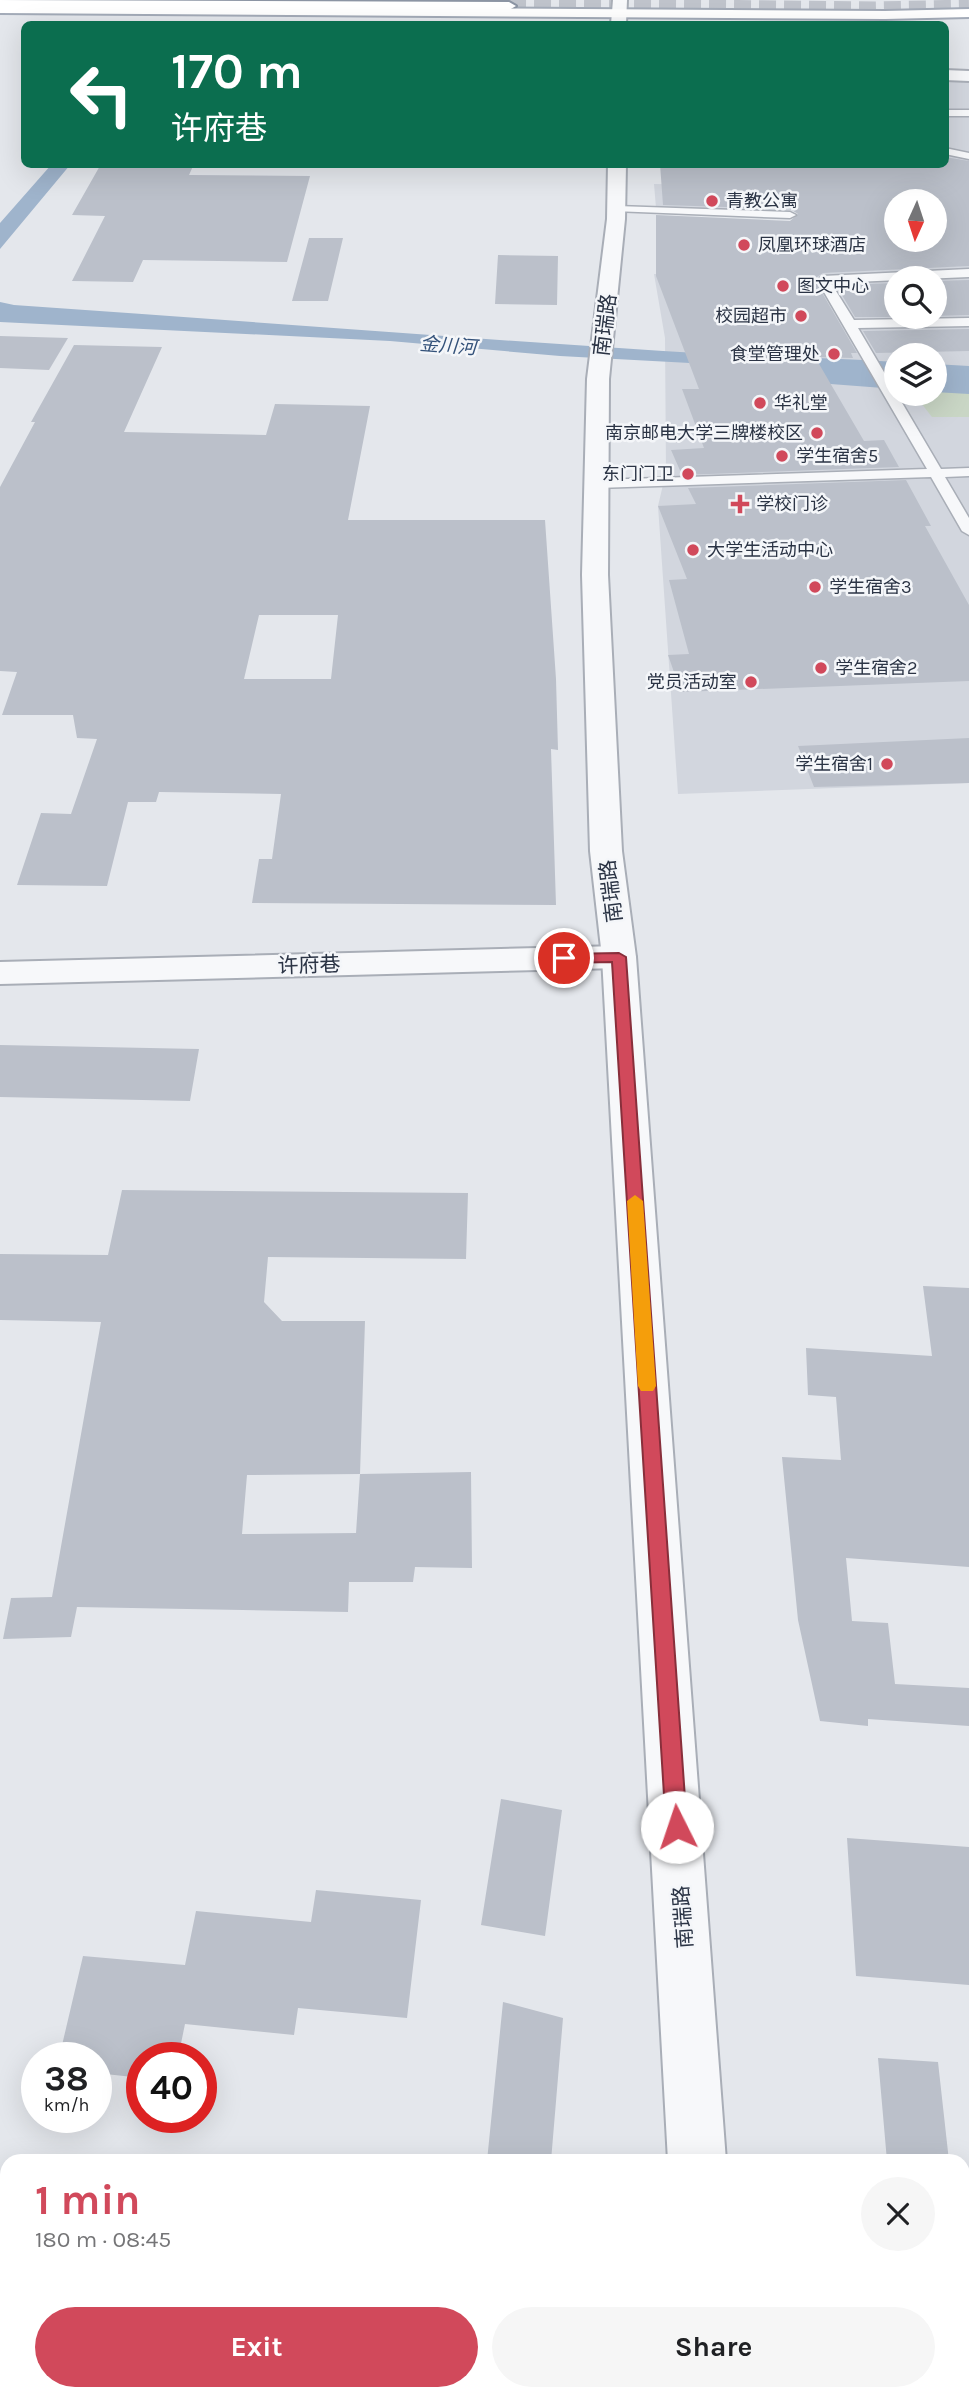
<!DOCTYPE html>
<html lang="en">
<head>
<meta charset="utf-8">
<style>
	:root { --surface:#fff; --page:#f6f6f6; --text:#202124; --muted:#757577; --accent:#d1495b }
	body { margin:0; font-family:Karla,"Noto Sans SC",sans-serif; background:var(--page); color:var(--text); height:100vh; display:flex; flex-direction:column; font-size:26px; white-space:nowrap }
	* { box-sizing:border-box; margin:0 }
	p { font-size:23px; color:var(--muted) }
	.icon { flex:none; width:38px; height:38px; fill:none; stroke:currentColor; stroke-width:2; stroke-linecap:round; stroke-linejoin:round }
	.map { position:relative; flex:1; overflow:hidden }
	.panel { position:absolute; left:0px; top:2154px; width:970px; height:247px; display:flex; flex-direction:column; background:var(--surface); border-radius:21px 21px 0 0; box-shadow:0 7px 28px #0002 }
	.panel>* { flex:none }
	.top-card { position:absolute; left:21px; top:21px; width:928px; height:147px; border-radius:10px; box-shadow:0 7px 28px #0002; background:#0b6e4f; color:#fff; overflow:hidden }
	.needle { width:46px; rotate:183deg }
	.controls { position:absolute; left:884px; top:189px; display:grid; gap:14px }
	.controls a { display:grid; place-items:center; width:63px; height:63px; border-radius:50%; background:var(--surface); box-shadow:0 7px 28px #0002; font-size:35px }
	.speed { position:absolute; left:21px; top:2042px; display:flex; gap:14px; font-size:35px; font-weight:700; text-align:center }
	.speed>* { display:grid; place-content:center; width:91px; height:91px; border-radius:50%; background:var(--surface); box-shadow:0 7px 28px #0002; line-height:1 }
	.speed small { font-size:18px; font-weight:400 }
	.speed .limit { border:10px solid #d22; background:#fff; color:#111 }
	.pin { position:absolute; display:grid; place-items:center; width:60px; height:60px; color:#fff; margin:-30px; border:4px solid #fff; border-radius:50%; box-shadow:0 2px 7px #0007 }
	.me { position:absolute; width:77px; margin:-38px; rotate:356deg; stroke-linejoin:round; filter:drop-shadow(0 0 5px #0008) }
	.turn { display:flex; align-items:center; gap:24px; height:147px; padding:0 35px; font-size:32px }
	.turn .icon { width:91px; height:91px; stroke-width:2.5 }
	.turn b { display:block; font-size:49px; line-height:60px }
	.round { display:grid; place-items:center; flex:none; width:74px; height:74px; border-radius:37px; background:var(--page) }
	.summary { display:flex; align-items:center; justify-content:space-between; height:119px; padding:0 35px }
	h1 { font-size:42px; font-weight:700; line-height:52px; color:var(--accent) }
	.action { display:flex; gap:14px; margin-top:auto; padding:14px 35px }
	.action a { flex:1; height:80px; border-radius:42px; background:var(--accent); color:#fff; font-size:28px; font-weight:700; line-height:80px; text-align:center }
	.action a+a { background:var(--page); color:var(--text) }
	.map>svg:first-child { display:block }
</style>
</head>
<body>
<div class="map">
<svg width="969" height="2400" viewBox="0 0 969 2400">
	<rect width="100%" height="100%" fill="#e4e7ec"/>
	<path fill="#d2d6de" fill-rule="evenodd" d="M945 79H969V783L678 794 658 506 666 472 665 338 654 274 847 272 820 211 656 208 654 184 811 187 945 164ZM896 201H934V240H896ZM896 278H934V317H896ZM896 355H934V394H896Z"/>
	<path fill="#c9d6c5" d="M935 382 969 384V417H932L914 394H934Z"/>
	<path fill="#9fb4cc" d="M51 165H70L0 249V223Z
		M0 302 14 305C231 320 447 337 663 351 741 356 819 357 896 362V374L560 356 390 341 0 322Z
		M934 364 969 366V378L935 376Z"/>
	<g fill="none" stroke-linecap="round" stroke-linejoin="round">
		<path fill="#9fb4cc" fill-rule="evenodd" d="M726 352 896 365V389L726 376 712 372 706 364 712 356Z
			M934 368 969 370V394L934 392Z"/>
	</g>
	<path fill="#bbc0ca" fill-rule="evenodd" d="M945 157 969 161V266L823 273 814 279 857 353H851L853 358 815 357 864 441 884 440 899 467 682 475 671 450 704 448 682 389H699L656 276V215L790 221 798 214 790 209 663 205 660 164H945ZM896 201H934V240H896Z
		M101 164H194L189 175 310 176 287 262 143 260 133 282 72 281 105 216 72 215Z
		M309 238H343L328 301H292Z
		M498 255 558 256 557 305 495 304Z
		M969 280V315L934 316V281Z
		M896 283V317H855L836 285Z
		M969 329V351L876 353 863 331Z
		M0 336 68 338 49 370 0 368Z
		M74 345 162 347 124 432 266 435 275 404 370 406 348 520H545L556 679 558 750 551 749 556 905 252 903 259 859H272L281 794 159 792 156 802H128L107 886 17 885 41 813 71 814 97 739 77 738 73 715H2L17 672 0 671V487L35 422H31ZM259 615H338L331 679H244Z
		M906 480 931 526H925L969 605V681L681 692 668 655 689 654 669 580 687 579 658 506 696 504 688 488Z
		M969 738V783L814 787 798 746Z
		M0 1045 199 1049 190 1101 0 1097Z
		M122 1190 468 1193 466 1259 268 1257 264 1302 282 1321H365L360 1474 471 1472 472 1568 415 1567 413 1582H349L348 1612 77 1607 71 1637 3 1639 11 1598 52 1597 101 1322 0 1320V1254L108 1255ZM360 1474 356 1533 242 1534 247 1475Z
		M923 1286 969 1288V1567L846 1558 852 1621 888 1623 895 1684 969 1688V1726L868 1719V1726L820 1721 798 1620 782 1457 841 1460 836 1397 808 1395 806 1348 932 1356Z
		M501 1799 562 1810 545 1936 481 1925Z
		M847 1838 969 1847V1985L856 1976Z
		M316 1890 421 1900 407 2018 298 2008 294 2035 185 2024 178 2058H142V2078L96 2073V2058H59L83 1956 185 1965 196 1911 311 1922Z
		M503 2002 563 2018 551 2161H487Z
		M878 2058 938 2062 949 2161H887Z"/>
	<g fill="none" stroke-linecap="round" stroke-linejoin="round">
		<path stroke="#bfc3cb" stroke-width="17" stroke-dasharray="17 8" stroke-linecap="butt" d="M509 6 875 10 969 8"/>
		<defs>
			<path id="service" d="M945 110H969V116H945Z
				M945 148 969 153V159L945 154Z
				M617 206 790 212 796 215 790 218 613 211 611 209Z
				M969 269V277L831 283 854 320 969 318V326L858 328 941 469 969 468V476L945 477 969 518V535L962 531 931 477 597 488 590 484 597 480 927 469 817 280 823 276Z"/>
			<path id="minor" d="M945 70 969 71V81L945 80Z
				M619 946 631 949 636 957 631 965 619 968 0 984V962Z"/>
			<path id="tertiary" d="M613 0H627L626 24H611Z
				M608 164H626L625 219 609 379 608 575 622 851 636 957 726 2161H668L602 957 590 851 582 575 587 379 607 219Z
				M672 2394H734V2400H672Z"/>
			<path id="primary" d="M0 5 885 11 969 9V17L885 19 0 13Z"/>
			<path id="trunk" d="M0 0 509 2 516 6 509 10 0 6Z"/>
		</defs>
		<use href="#service" stroke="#a9aeb7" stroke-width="3"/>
		<use href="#minor" stroke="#a9aeb7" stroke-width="4"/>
		<use href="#tertiary" stroke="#a9aeb7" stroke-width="4"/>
		<use href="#primary" stroke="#a3abb8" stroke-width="4"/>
		<use href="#trunk" stroke="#8b94a3" stroke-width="4"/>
		<use href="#service" fill="#f7f8fa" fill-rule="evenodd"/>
		<use href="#minor" fill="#f7f8fa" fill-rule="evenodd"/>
		<use href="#tertiary" fill="#f7f8fa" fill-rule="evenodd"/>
		<use href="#primary" fill="#fff" fill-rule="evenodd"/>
		<use href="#trunk" fill="#fff" fill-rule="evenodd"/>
	</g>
	<path fill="#d1495b" stroke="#882f3b" stroke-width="2" d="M619 953 626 957 687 1827 684 1834 677 1837 669 1834 666 1827 612 962 564 963 557 958 564 954Z"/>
	<path fill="#f59e0b" d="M635 1195 643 1201 656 1386 653 1391H641L638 1386 627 1201Z"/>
	<g fill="#d1495b" stroke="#f4f6f9" stroke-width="2.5">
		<circle cx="712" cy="201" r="7"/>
		<circle cx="744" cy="245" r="7"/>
		<circle cx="783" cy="286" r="7"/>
		<circle cx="801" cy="316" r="7"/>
		<circle cx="834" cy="354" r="7"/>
		<circle cx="760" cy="403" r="7"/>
		<circle cx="817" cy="433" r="7"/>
		<circle cx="782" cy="456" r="7"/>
		<circle cx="688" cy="474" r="7"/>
		<path d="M736.5 493.5h7v7h7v7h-7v7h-7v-7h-7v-7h7z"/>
		<circle cx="693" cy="550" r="7"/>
		<circle cx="815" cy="587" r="7"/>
		<circle cx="821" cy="668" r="7"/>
		<circle cx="751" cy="682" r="7"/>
		<circle cx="887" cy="764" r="7"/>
	</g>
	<g text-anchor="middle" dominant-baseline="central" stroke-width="5" stroke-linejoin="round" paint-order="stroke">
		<g font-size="18" fill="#2b3445" stroke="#f4f6f9" text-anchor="start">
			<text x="726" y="201">青教公寓</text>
			<text x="758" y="245">凤凰环球酒店</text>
			<text x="797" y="286">图文中心</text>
			<text x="787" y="316" text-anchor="end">校园超市</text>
			<text x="820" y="354" text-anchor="end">食堂管理处</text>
			<text x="774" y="403">华礼堂</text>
			<text x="803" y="433" text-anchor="end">南京邮电大学三牌楼校区</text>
			<text x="796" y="456">学生宿舍5</text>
			<text x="674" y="474" text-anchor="end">东门门卫</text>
			<text x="756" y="504">学校门诊</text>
			<text x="707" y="550">大学生活动中心</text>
			<text x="829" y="587">学生宿舍3</text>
			<text x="835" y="668">学生宿舍2</text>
			<text x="737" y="682" text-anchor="end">党员活动室</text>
			<text x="873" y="764" text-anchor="end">学生宿舍1</text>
		</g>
		<g font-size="19" font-style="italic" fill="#34527a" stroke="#f4f6f9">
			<text transform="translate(448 346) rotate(4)">金川河</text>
		</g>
		<g font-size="21" fill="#2b3445" stroke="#f4f6f9">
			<text transform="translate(605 325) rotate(-83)">南瑞路</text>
			<text transform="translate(611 891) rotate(-97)">南瑞路</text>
			<text transform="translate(309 965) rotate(-2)">许府巷</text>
			<text transform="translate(683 1917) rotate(-94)">南瑞路</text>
		</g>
	</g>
</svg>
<div class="controls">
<a><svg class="needle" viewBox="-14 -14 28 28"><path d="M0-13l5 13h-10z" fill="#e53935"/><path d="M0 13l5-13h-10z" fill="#757577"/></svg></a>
<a><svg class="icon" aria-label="search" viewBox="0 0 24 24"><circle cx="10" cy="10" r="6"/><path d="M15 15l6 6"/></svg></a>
<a><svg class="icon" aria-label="layers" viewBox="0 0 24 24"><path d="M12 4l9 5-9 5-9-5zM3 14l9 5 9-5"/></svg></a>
</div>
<div class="speed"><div>38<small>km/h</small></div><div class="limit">40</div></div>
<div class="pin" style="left:564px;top:958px;background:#d93025"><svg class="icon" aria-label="arrive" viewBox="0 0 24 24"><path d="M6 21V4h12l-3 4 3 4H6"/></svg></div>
<svg class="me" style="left:677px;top:1827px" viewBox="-20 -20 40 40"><circle r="19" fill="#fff"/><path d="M0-13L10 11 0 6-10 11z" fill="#d1495b"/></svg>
<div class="top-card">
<div class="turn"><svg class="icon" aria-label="left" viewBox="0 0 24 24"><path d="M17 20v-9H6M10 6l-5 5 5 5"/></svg><div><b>170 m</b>许府巷</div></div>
</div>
<section class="panel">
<div class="summary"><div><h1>1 min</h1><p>180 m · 08:45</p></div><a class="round"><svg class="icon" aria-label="close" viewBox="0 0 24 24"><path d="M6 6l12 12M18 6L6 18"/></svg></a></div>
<div class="action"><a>Exit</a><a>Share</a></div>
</section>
</div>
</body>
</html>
